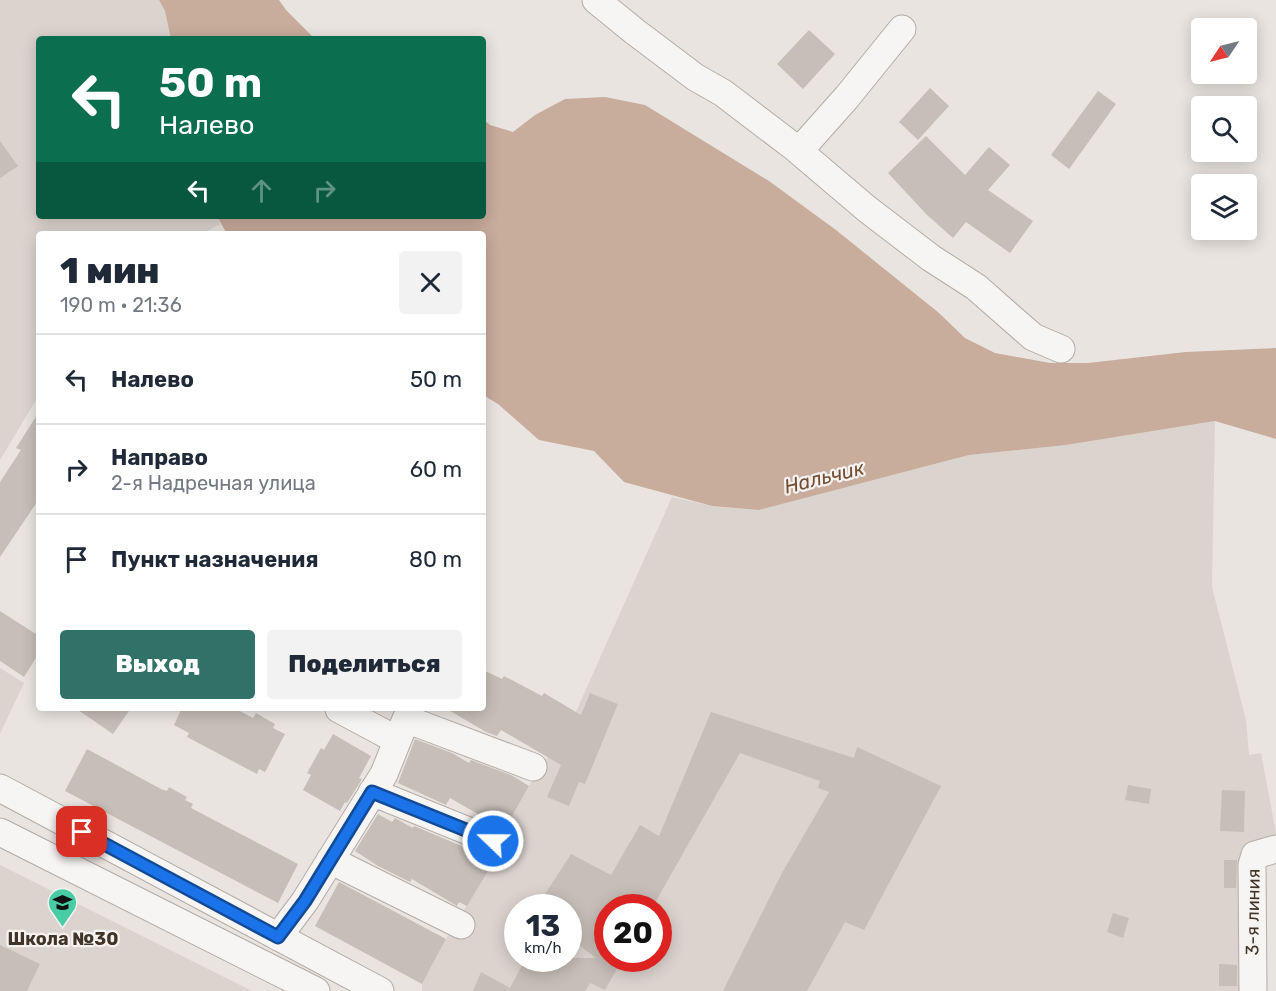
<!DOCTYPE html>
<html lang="ru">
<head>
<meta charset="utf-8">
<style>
	:root { --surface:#fff; --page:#f2f2f3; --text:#1f2937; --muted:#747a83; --line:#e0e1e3; --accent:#317268 }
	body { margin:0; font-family:Rubik,sans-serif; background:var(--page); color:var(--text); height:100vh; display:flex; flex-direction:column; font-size:22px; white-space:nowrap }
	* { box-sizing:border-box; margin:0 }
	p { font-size:20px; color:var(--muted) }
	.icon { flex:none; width:33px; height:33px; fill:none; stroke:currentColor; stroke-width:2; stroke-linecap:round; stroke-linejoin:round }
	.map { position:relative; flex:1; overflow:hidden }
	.details { position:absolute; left:36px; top:231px; width:450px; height:480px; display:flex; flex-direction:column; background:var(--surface); border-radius:6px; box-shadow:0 3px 15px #0003 }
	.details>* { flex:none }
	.hud { position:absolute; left:36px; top:36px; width:450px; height:183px; border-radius:6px; box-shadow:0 3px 15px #0003; background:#0b6e4f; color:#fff; overflow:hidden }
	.needle { width:39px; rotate:235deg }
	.fabs { position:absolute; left:1191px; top:18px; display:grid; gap:12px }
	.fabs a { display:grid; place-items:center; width:66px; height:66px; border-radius:6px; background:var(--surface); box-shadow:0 3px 15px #0003; font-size:30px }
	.speed { position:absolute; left:504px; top:894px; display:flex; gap:12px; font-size:30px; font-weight:700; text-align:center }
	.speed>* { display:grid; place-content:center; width:78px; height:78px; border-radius:50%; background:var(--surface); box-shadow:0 3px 15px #0003; line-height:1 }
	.speed small { font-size:15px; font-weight:400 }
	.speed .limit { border:9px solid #d22; background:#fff; color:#111 }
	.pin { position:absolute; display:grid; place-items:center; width:51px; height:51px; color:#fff; margin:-26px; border-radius:12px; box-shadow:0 3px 9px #0006 }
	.me { position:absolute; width:66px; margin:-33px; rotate:292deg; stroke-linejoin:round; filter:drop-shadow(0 0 4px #0008) }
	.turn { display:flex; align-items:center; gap:21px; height:126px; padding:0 24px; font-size:27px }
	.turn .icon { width:78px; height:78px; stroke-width:2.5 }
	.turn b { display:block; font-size:42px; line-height:51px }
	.lanes { display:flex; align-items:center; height:57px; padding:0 24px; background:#0003; justify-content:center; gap:30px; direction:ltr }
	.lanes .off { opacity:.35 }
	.round { display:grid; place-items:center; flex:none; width:63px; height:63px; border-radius:6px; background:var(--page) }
	.overview { display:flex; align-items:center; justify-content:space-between; height:102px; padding:0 24px }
	h1 { font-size:36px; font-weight:800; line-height:45px }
	.primary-button { display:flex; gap:12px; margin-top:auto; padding:12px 24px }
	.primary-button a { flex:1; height:69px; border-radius:6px; background:var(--accent); color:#fff; font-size:24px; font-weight:800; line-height:69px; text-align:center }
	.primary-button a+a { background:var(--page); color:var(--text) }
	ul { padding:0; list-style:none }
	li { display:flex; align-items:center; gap:18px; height:90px; padding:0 24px; border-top:2px solid var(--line) }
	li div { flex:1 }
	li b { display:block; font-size:22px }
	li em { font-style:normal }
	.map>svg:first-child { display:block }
</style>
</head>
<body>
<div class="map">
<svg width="1276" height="991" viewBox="0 0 1276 991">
	<rect width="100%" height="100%" fill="#e9e4e0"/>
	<path fill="#dbd3ce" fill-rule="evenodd" d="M0 0H159L165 11 171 39H39V216H217L220 224 202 234H39V395L0 460Z
		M1215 421 1212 587 1246 720 1249 755 1261 753 1276 833V849L1267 850 1253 991H422V984L446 939 490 868 507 825 529 786 574 716 672 497 712 506 759 510 969 455 1066 445ZM518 908H568V958H518ZM608 908H658V958H608Z
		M0 668 24 683 0 734Z
		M0 865 252 991H0Z"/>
	<path fill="#c8ac9c" d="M159 0H279L286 10 315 39H171L165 11Z
		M605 97 645 105 769 181 836 230 939 313 965 338 995 353 1050 363H1088L1186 352 1276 348V439L1215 421 1066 445 969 455 759 510 712 506 624 482 594 451 539 440 498 404 483 395V234H227L217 216H483V119L490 125 513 132 535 115 565 99Z"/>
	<path fill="#c6beb7" d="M809 30 835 54 803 89 777 64Z
		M930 88 949 106 918 140 899 122Z
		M1098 91 1116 104 1069 169 1051 155Z
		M926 136 965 175 989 147 1010 165 988 190 1033 221 1010 253 966 222 953 238 926 214 888 173Z
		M0 141 18 166 0 178Z
		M39 412V499L0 557V482L21 450 16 448Z
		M0 611 39 636V653L24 677 0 661Z
		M483 670 502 679 504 676 542 696 544 693 581 715 590 693 618 704 585 784 579 782 569 806 547 797 561 765 501 730 497 736 486 732 445 708H483Z
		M75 708H131L113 734Z
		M182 708H234L253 718 256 713 275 724 273 728 285 734 265 772 259 769 257 774 187 737 189 733 174 725Z
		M711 712 854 758 857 747 941 786 864 930 845 922 807 991H723L782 873 829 792 818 788 820 781 740 753 652 908H608V958H623L605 990 590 983 585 991H473L481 972 510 988 526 958H596L568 937V908H536L571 854 611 875 640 825 659 836Z
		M333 734 371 756 359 778 362 779 347 803 345 802 340 811 303 790 311 775 307 773 321 748 324 750Z
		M415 739 452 753 469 763 471 760 513 776 529 786 507 825 485 813 483 817 450 798 446 805 398 783Z
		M87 749 161 789 167 791 169 787 187 797 185 800 193 804 191 808 298 864 278 903 65 791Z
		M1128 785 1151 789 1149 804 1125 800Z
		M1222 790 1245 791 1244 832 1220 831Z
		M378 814 392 822 395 818 413 828 414 826 457 844 478 855 475 859 490 868 467 906 459 902 457 906 412 879 410 882 378 866 355 851Z
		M1224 860H1237L1236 888H1224Z
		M339 882 446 939 422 984 315 926Z
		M1113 913 1129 918 1123 938 1107 932Z
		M0 945 40 964 27 991H0Z
		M1219 964 1237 965V986H1219Z"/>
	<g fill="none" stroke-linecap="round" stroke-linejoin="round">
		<defs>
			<path id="minor" d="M596 0 634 31 695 77 723 93 794 147 867 209 931 258 976 287 1033 337 1061 349
				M799 151 847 97 902 29
				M339 709 397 740
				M0 788 380 991
				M372 792 493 841
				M0 832 316 991
				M330 860 461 925
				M278 937 305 901 384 774 406 719 533 767
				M1253 991 1252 865 1255 855 1276 849"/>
		</defs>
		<use href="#minor" stroke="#b3aca5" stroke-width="29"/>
		<use href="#minor" stroke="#f7f5f3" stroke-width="27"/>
	</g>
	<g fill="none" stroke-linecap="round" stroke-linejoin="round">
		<defs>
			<path id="route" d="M82 832 278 937 305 901 372 792 493 841"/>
		</defs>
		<use href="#route" stroke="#114b97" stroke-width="15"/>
		<use href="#route" stroke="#1a73e8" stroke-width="10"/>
	</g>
	<defs>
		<symbol id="school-pin" viewBox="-11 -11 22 30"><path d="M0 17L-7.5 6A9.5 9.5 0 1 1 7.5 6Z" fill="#47cca3" stroke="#f6f2f0"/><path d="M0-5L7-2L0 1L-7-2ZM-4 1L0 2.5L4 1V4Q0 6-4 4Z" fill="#111"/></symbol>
	</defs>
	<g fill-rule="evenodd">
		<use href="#school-pin" x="46" y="886" width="33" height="45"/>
	</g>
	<g text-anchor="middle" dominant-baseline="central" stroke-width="4.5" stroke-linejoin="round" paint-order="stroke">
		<g font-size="18" fill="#403429" stroke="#f6f2f0">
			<text transform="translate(1253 912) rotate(-89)">3-я линия</text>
		</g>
		<g font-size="18" font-weight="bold" fill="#403429" stroke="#f6f2f0">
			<text x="63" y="939">Школа №30</text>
		</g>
		<g font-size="20" font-style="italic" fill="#734d34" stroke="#f6f2f0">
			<text transform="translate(824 477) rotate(-14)">Нальчик</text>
		</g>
	</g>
</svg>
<div class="fabs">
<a><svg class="needle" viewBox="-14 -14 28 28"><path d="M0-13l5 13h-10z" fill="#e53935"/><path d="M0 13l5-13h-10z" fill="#747a83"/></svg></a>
<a><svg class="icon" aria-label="search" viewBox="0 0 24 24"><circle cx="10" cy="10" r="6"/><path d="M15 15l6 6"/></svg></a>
<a><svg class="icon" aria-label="layers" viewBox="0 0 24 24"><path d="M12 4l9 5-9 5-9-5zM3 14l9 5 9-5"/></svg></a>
</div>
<div class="speed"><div>13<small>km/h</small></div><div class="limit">20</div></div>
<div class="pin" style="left:82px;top:832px;background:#d93025"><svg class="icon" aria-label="arrive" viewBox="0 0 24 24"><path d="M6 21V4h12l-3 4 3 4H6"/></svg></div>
<svg class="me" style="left:493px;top:841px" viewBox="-20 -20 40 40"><circle r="17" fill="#1a73e8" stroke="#fff" stroke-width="3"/><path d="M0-11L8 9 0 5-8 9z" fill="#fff"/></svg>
<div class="hud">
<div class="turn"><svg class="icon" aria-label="left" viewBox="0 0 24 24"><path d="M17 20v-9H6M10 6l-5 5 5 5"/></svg><div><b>50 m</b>Налево</div></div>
<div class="lanes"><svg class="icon" aria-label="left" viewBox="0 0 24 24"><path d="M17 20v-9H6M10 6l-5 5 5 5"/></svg><svg class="icon off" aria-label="ahead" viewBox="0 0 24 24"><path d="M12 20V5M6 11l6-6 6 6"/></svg><svg class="icon off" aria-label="right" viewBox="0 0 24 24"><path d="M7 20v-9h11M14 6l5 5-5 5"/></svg></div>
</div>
<section class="details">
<div class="overview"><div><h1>1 мин</h1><p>190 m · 21:36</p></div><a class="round"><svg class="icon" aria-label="close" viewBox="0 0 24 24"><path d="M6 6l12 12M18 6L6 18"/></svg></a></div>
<ul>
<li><svg class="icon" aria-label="left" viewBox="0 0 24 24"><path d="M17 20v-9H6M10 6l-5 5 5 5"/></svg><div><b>Налево</b></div><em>50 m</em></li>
<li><svg class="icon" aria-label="right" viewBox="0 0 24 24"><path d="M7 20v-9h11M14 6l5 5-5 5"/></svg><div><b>Направо</b><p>2-я Надречная улица</p></div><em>60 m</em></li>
<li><svg class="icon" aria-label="arrive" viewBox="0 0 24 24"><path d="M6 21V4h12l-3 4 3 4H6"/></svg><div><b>Пункт назначения</b></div><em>80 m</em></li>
</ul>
<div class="primary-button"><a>Выход</a><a>Поделиться</a></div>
</section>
</div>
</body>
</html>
